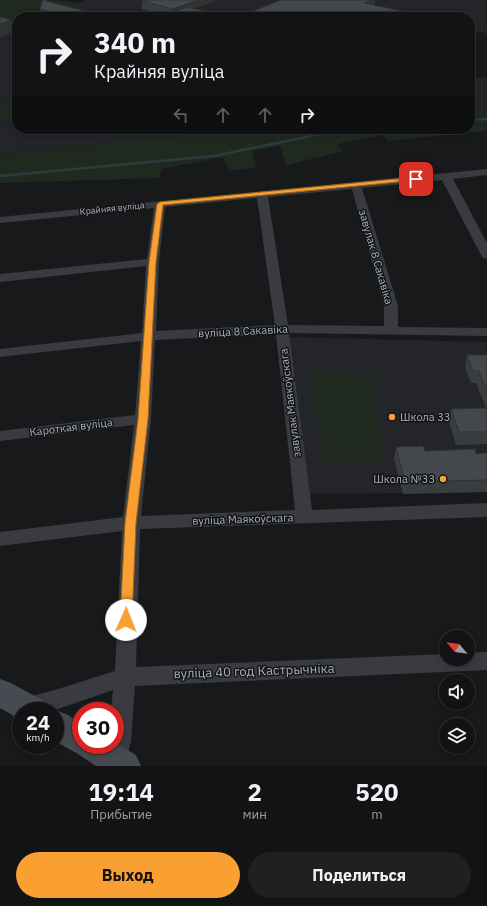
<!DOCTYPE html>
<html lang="ru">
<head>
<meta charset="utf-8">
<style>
	:root { --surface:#121314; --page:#1f2022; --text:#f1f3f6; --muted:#9c9ea0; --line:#313234; --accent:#fa9f31 }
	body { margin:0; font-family:"IBM Plex Sans",sans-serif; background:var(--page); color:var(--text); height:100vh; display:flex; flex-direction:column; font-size:15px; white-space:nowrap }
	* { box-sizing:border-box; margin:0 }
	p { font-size:13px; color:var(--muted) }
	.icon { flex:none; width:22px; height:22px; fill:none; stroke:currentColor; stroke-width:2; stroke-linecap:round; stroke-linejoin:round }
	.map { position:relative; height:766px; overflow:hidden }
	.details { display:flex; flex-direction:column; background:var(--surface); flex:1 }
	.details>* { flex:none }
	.guide { position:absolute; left:12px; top:12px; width:463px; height:122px; border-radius:16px; box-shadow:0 2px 6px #0003,0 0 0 1px var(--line); background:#121314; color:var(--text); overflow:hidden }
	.needle { width:26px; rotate:299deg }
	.tools { position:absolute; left:439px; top:630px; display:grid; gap:8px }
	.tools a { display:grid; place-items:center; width:36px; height:36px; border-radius:50%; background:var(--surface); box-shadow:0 2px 6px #0003,0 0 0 1px var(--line); font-size:20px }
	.speed { position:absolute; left:12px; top:702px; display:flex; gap:8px; font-size:20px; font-weight:700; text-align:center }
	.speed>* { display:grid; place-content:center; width:52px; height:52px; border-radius:50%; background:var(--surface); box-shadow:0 2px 6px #0003,0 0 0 1px var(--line); line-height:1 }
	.speed small { font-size:10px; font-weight:400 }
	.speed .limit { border:6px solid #d22; background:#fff; color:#111 }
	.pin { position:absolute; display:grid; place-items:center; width:34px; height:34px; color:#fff; margin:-17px; border-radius:8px; box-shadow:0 2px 6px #0006 }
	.me { position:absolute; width:44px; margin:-22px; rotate:1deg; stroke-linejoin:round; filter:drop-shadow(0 0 3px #0008) }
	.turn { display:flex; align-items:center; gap:14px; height:84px; padding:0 16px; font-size:18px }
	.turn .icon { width:52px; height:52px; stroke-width:2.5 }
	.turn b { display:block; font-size:28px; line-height:34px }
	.lanes { display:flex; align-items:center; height:38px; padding:0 16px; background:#0003; justify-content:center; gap:20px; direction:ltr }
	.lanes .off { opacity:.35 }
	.eta { display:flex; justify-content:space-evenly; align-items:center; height:68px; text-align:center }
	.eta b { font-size:24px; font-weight:700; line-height:28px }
	.action { display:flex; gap:8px; margin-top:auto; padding:8px 16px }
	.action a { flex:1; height:46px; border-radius:24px; background:var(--accent); color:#111; font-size:16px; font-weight:700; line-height:46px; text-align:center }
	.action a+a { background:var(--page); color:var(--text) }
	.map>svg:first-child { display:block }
</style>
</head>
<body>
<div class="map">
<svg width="487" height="766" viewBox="0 0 487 766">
	<rect width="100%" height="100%" fill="#18191b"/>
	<path fill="#242528" d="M86 0H487V37L483 32 470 34V17H35L41 15 46 16 76 6 72 5Z
		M17 23V103L0 97V31L9 25Z
		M487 77V104H470V78Z
		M17 120V129H239L0 154V122Z
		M288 337 487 342V492L307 494Z"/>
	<path fill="#202920" d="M0 0H57L77 3 72 5 77 6 46 16C39 14 25 17 17 17V23L9 25 12 27 0 31Z
		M0 97 17 103V120L0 122Z
		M470 104H487V131L388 141 383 135 337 144 344 151 286 165 280 146 252 151 256 167 230 171 223 158H218L161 169 160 178 0 183V154L239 129H470Z
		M310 372 371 373 384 460 323 462Z"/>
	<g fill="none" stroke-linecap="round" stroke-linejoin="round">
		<path stroke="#2e3a40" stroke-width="2.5" d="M470 120 487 119
			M0 176 214 156 345 129"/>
		<path fill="#393b40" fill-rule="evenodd" d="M487 169V175L453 179 487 243V259L483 258 481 255 442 180 362 188 398 306V327L487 328V336L289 333 312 510 487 503V517L140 529 136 667 446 654V659H468V653L487 652V670L135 686 131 741 125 766H107L105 760 108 745H115V711H111L113 690 58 709 49 711H21V715L17 714 14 707 17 700 58 689 115 671 122 531 0 546V532L123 517 134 425 0 441V431L135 415 141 341 0 357V349L142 333 146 266 0 282V274L147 259 154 208 0 223V217ZM352 189 384 306V326L288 325 268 197ZM257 198 275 325 156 331 159 262 165 207ZM276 334 295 510 141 516 151 419 155 340Z"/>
		<path fill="#474a50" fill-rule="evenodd" d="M0 679 11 683 44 701 48 711H21V720L0 708Z
			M55 710 66 714 81 723V745H115V743L136 755 141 766H96L78 754 55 741V711H52Z"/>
	</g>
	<path fill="#3a3d40" d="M142 1 195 9 222 17H170V16L142 9Z
		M40 9 84 11 85 16 83 17H50L41 14Z
		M467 355H487V444L456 445 449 421 451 409 486 408 476 383H471L465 367Z
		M396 447 425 451 476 454 487 453V492L403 494 394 459Z"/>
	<path fill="#303234" d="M198 0H219L177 15 173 14V9Z
		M369 0H375V7L364 3Z
		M84 11 85 16 83 17H67Z
		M11 20 13 32 0 37V24Z"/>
	<path fill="#44474b" stroke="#303234" d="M43 0 84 11 67 17 40 9Z
		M145 0H198L173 9 142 1Z
		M281 0H371L364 3 430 17H231L234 16 238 17Z
		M188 7 221 15V17H185L170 13Z
		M0 17 11 20 0 24Z
		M467 355H487V392L479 371H473Z
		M487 408V432H459L451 409Z
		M423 446 425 451 475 449 476 454 487 453V480L405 482 396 447Z"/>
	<path fill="#fa9f31" stroke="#a26720" d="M416 177H418V180L163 205 156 262 148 419 136 523 132 620 131 623 126 625 122 623 120 620 125 523 138 419 149 262 157 204 160 202Z"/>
	<g fill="#fa9f31" stroke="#131416" stroke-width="1.5">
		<circle cx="392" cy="417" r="4"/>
		<circle cx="443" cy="479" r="4"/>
	</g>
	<g text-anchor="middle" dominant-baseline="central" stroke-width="3" stroke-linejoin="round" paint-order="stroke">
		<g font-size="9" fill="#aab1bb" stroke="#131416">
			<text transform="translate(112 208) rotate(-6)">Крайняя вуліца</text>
		</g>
		<g font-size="11" fill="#aab1bb" stroke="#131416">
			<text transform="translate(376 257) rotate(74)">завулак 8 Сакавіка</text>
			<text transform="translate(243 331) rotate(-3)">вуліца 8 Сакавіка</text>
			<text transform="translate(290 403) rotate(-97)">завулак Маякоўскага</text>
			<text transform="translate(71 427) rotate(-7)">Кароткая вуліца</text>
			<text transform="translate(243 519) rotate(-2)">вуліца Маякоўскага</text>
		</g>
		<g font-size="11" fill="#aab1bb" stroke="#131416" text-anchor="start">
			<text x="400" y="417">Школа 33</text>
			<text x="435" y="479" text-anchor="end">Школа №33</text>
		</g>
		<g font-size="13" fill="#aab1bb" stroke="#131416">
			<text transform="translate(254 671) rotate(-2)">вуліца 40 год Кастрычніка</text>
		</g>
	</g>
</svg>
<div class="tools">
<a><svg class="needle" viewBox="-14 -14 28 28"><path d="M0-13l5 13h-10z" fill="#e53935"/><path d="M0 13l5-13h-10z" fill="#9c9ea0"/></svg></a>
<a><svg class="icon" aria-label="sound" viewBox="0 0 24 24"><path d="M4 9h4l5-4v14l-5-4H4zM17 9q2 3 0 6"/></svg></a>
<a><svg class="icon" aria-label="layers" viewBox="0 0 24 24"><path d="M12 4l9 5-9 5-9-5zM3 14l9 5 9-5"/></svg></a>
</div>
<div class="speed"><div>24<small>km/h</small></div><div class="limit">30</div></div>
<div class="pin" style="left:416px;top:179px;background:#d93025"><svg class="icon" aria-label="arrive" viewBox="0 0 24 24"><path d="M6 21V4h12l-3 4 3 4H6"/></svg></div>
<svg class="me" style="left:126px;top:620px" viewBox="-20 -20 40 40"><circle r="19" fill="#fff"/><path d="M0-13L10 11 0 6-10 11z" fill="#fa9f31"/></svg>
<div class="guide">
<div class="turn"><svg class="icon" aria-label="right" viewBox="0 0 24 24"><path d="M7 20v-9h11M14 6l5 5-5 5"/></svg><div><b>340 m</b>Крайняя вуліца</div></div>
<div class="lanes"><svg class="icon off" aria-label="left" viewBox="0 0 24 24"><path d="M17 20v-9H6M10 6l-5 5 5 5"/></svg><svg class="icon off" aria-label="ahead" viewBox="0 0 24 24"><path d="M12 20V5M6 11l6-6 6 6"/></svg><svg class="icon off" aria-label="ahead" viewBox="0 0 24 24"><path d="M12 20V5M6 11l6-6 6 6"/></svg><svg class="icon" aria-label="right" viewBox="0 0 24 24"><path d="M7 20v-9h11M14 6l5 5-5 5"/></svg></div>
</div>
</div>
<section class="details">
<div class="eta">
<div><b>19:14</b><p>Прибытие</p></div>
<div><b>2</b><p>мин</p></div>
<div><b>520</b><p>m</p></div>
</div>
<div class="action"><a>Выход</a><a>Поделиться</a></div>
</section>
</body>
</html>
